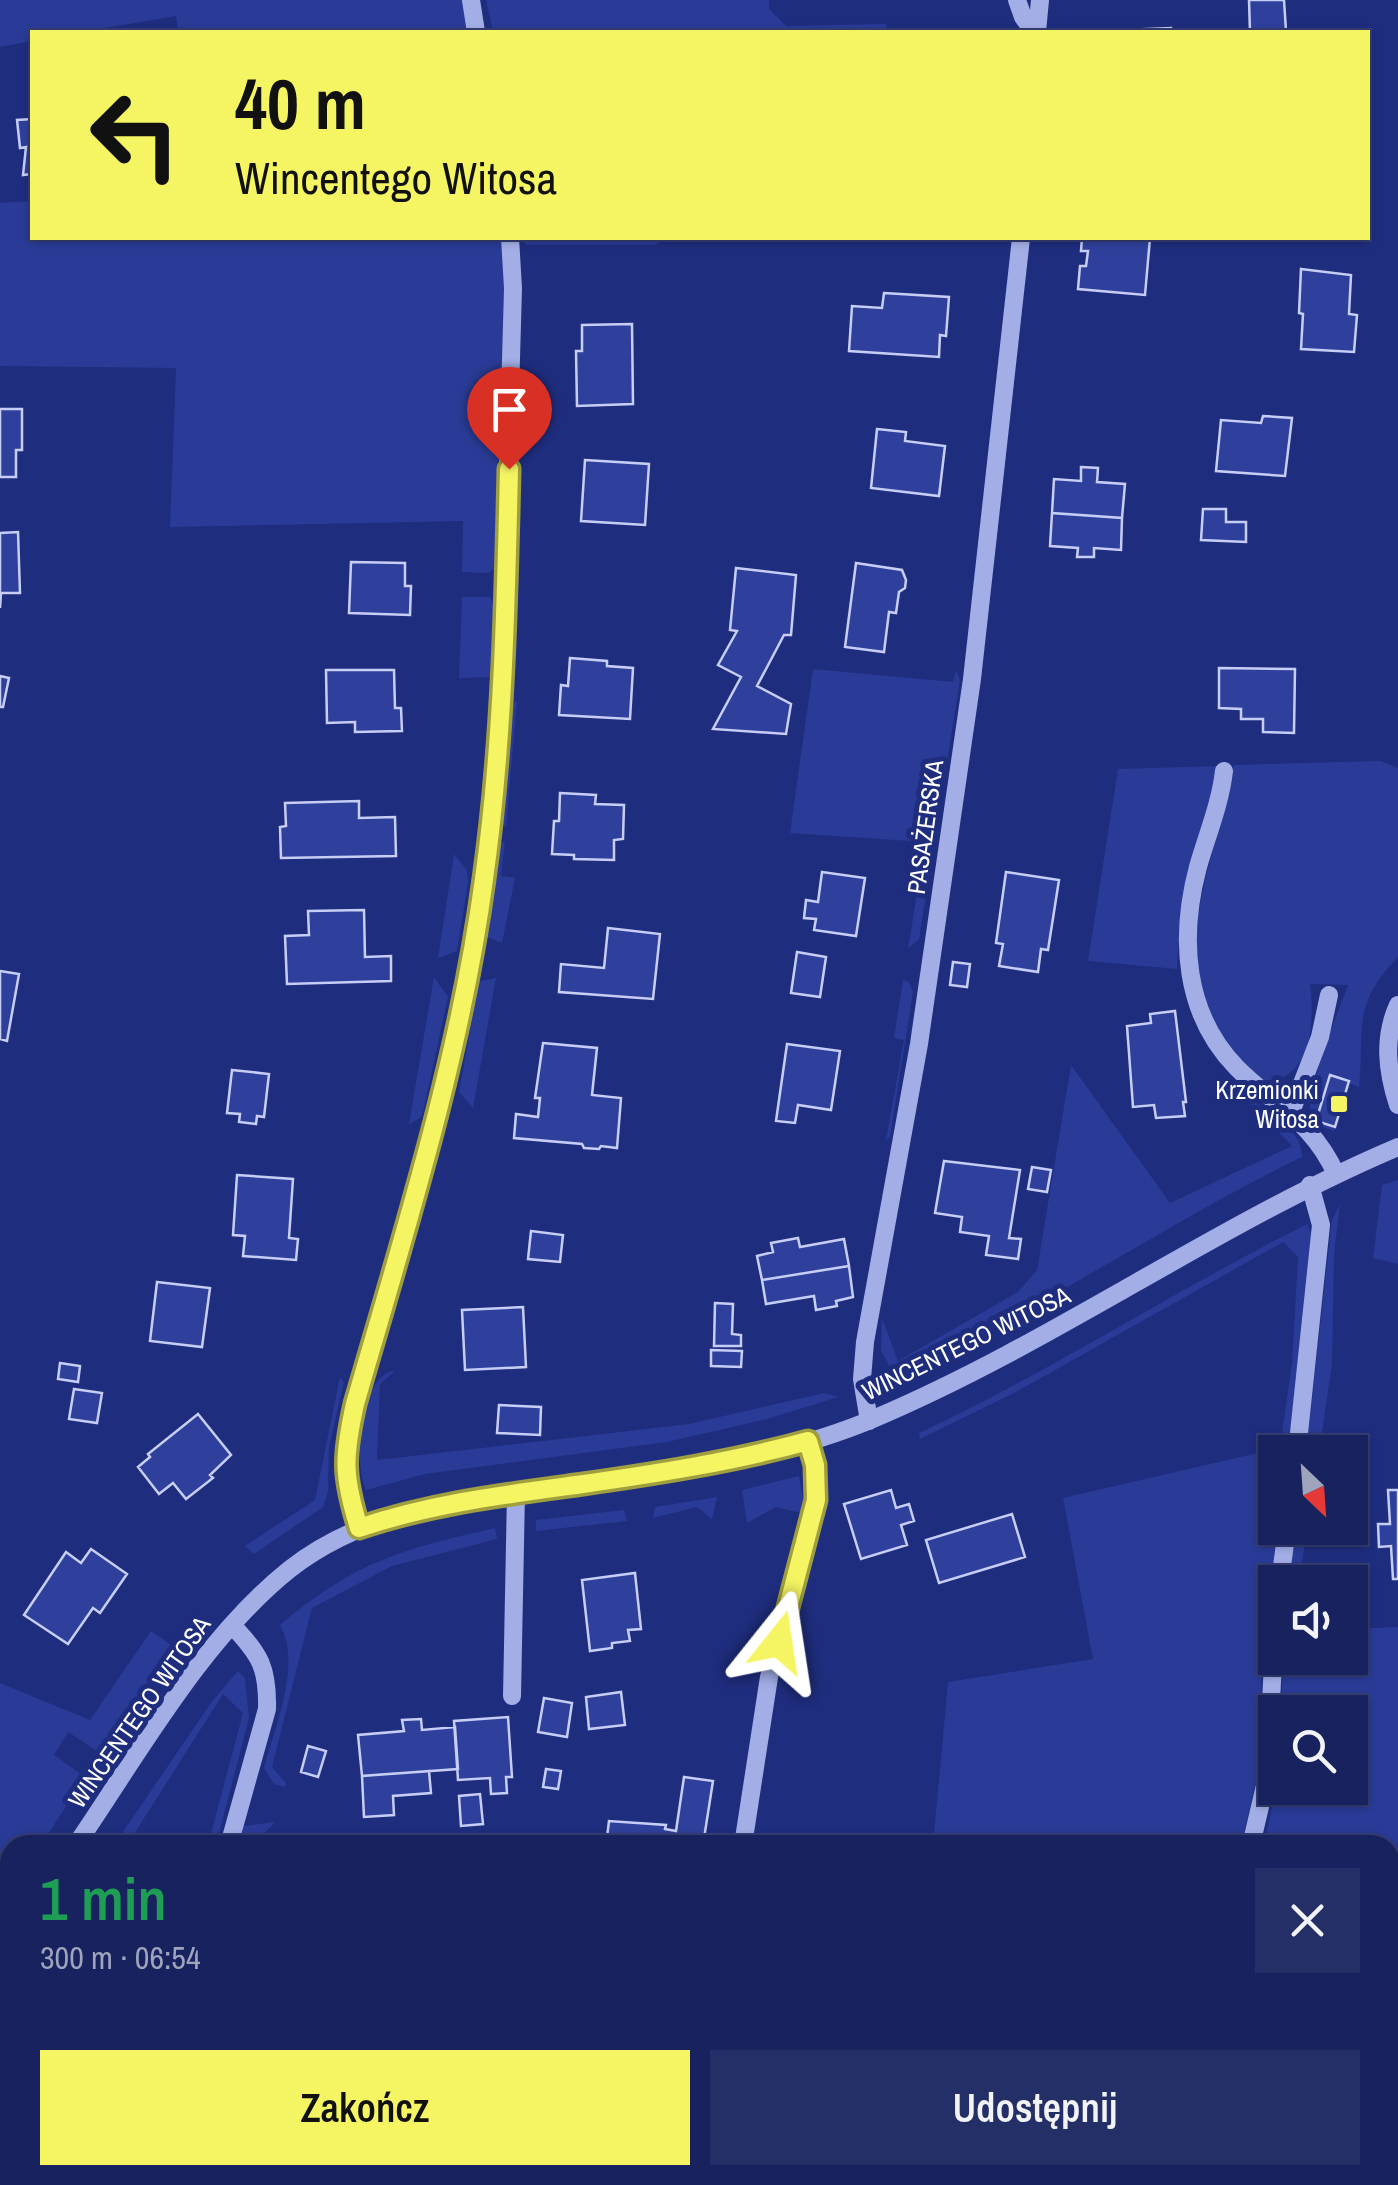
<!DOCTYPE html>
<html lang="pl">
<head>
<meta charset="utf-8">
<style>
	:root { --surface:#17225e; --page:#242f67; --text:#f1f3f6; --muted:#9ea4bc; --line:#363f73; --accent:#f5f563 }
	body { margin:0; font-family:"Archivo Narrow",sans-serif; background:var(--page); color:var(--text); height:100vh; display:flex; flex-direction:column; font-size:38px; white-space:nowrap }
	* { box-sizing:border-box; margin:0 }
	p { font-size:32px; color:var(--muted) }
	.icon { flex:none; width:55px; height:55px; fill:none; stroke:currentColor; stroke-width:2; stroke-linecap:round; stroke-linejoin:round }
	.map { position:relative; flex:1; overflow:hidden }
	.drawer { position:absolute; left:0px; top:1835px; width:1400px; height:350px; display:flex; flex-direction:column; background:var(--surface); border-radius:30px 30px 0 0; box-shadow:0 2px 8px #0004,0 0 0 2px var(--line) }
	.drawer>* { flex:none }
	.hud { position:absolute; left:30px; top:30px; width:1340px; height:210px; border-radius:0px; box-shadow:0 2px 8px #0004,0 0 0 2px var(--line); background:#f5f563; color:#111; overflow:hidden }
	.needle { width:65px; rotate:155deg }
	.buttons { position:absolute; left:1258px; top:1435px; display:grid; gap:20px }
	.buttons a { display:grid; place-items:center; width:110px; height:110px; border-radius:0px; background:var(--surface); box-shadow:0 2px 8px #0004,0 0 0 2px var(--line); font-size:50px }
	.pin { position:absolute; display:grid; place-items:center; width:85px; height:85px; color:#fff; margin:-102px -42px; border-radius:50% 50% 50% 0; rotate:-45deg; box-shadow:0 0 10px #0007 }
	.pin .icon { rotate:45deg }
	.me { position:absolute; width:110px; margin:-55px; rotate:15deg; stroke-linejoin:round; filter:drop-shadow(0 0 8px #0008) }
	.turn { display:flex; align-items:center; gap:35px; height:210px; padding:0 40px; font-size:45px }
	.turn .icon { width:130px; height:130px; stroke-width:2.5 }
	.turn b { display:block; font-size:70px; line-height:85px }
	.round { display:grid; place-items:center; flex:none; width:105px; height:105px; border-radius:0px; background:var(--page) }
	.head { display:flex; align-items:center; justify-content:space-between; height:170px; padding:0 40px }
	h1 { font-size:60px; font-weight:600; line-height:75px; color:#1e9e55 }
	.primary-button { display:flex; gap:20px; margin-top:auto; padding:20px 40px }
	.primary-button a { flex:1; height:115px; border-radius:0px; background:var(--accent); color:#111; font-size:40px; font-weight:600; line-height:115px; text-align:center }
	.primary-button a+a { background:var(--page); color:var(--text) }
	.map>svg:first-child { display:block }
</style>
</head>
<body>
<div class="map">
<svg width="1398" height="2185" viewBox="0 0 1398 2185">
	<rect width="100%" height="100%" fill="#1f2d7e"/>
	<path fill="#293b96" d="M0 0H462L469 32H178L176 16 81 32H32V41L0 47Z
		M486 0H769V9L786 26 886 24 887 32H493Z
		M32 201V238H501L504 283 495 568 489 573 462 572 463 521 170 527 176 368 0 366V203Z
		M525 238H665L655 245H525Z
		M462 597H490L494 605 490 677 459 678Z
		M813 669 953 682 956 670 960 680 919 939 908 949 925 842 790 833Z
		M517 700 506 828 501 821 509 707Z
		M1380 761 1398 768V957C1351 1006 1365 1027 1359 1087L1330 1076 1316 1121 1335 1127 1334 1131C1327 1128 1317 1127 1313 1121 1299 1102 1340 1009 1348 985L1310 984C1315 1023 1312 1077 1266 1083 1147 982 1210 889 1234 765Z
		M1220 766C1201 834 1180 899 1177 969L1088 961 1118 769Z
		M505 841 501 876 515 878 502 943 487 937 499 844Z
		M454 854 467 870 468 883 457 951 438 958Z
		M434 977 448 997 422 1117 409 1124Z
		M496 978 473 1108 459 1092 479 981Z
		M903 980 909 982 913 992 890 1137 886 1140 904 1040 894 1038Z
		M1071 1065 1170 1203 1292 1146 1242 1095C1264 1106 1303 1129 1302 1157 1163 1224 1037 1315 894 1374L881 1351 882 1318 898 1361 1018 1292 1037 1270Z
		M1398 1180V1264L1373 1258 1382 1185Z
		M1340 1204 1334 1254 1332 1364 1319 1452H1306L1332 1220Z
		M1307 1224 1311 1233V1253L1288 1452H1275V1528H1278L1264 1633 1257 1777 1241 1845H933L948 1682 1093 1659 1063 1498 1280 1448 1292 1363 1298 1257 1283 1242 1016 1392 920 1439 919 1433C1052 1371 1175 1290 1307 1224Z
		M396 1370 380 1384 377 1460 689 1424 824 1393 838 1397 767 1419 667 1442 425 1474 366 1490C353 1461 357 1377 396 1370Z
		M340 1377 344 1382 329 1447 328 1492 323 1507 254 1554 245 1546 315 1500Z
		M799 1476 804 1504 801 1513 776 1507 747 1523 742 1490Z
		M717 1497 712 1519 697 1507 653 1518 655 1507Z
		M624 1510 627 1521 536 1531V1520Z
		M495 1528 497 1539 392 1566 312 1608 272 1767 286 1783 285 1787 274 1784 264 1768C275 1726 302 1665 280 1625 356 1561 400 1550 495 1528Z
		M1296 1528H1307L1299 1582H1289Z
		M1398 1627V2185H1277V2175H1390V1845H1264L1276 1788H1350V1712H1281L1283 1658H1350V1629Z
		M151 1631 174 1647 103 1755 68 1732 54 1755 85 1777 41 1845H10V1888L0 1902V1683L90 1720Z
		M238 1671 245 1678 249 1718 216 1845H208L243 1713 223 1694 127 1845H114L213 1700Z
		M275 1822 253 1845H240L244 1826Z
		M720 2175H981V2185H717Z"/>
	<path fill="#2f409c" stroke="#c7cef6" stroke-width="2.5" d="M1249 0H1284L1286 31 1250 32Z
		M1171 28V32H1123V30Z
		M32 119V174L23 175 26 147 20 148 17 120Z
		M1082 238H1150L1145 295 1078 289 1080 266H1086L1088 251H1081Z
		M1301 269 1351 275 1349 314 1357 315 1354 352 1301 349 1303 314 1299 313Z
		M884 293 949 297 946 336 940 335 939 357 849 351 852 306 882 308Z
		M632 324 633 404 577 406 576 351H582V325Z
		M0 409H22V450H16V477H0Z
		M1263 416 1292 418 1285 476 1216 471 1221 420 1261 423Z
		M877 429 906 432 905 441 945 446 939 496 871 488Z
		M585 460 649 464 645 525 581 521Z
		M1081 467 1098 468 1097 482 1125 484 1122 518 1052 513 1054 479 1081 481Z
		M1203 509H1226V522H1246V542L1201 540Z
		M1052 513 1122 518 1121 550 1094 548V557H1077L1078 548 1050 546Z
		M18 532 20 593H1L0 608V533Z
		M351 562 405 563V586H411L410 615 349 613Z
		M856 563 902 570 906 580 905 588 899 592 896 613 889 612 884 652 845 647Z
		M736 568 796 575 791 635H784L757 686 791 704 786 734 713 729 741 677 718 665 737 631 730 630Z
		M570 658 607 661V666L633 668 630 719 559 715 561 685 568 686Z
		M1219 668 1295 669 1294 733 1263 732V719H1241V709L1219 708Z
		M326 670H394L395 708H401L402 731 355 732V722L327 723Z
		M0 676 9 678 3 707H0Z
		M560 793 596 795 595 804 624 805 623 839 614 840V860L574 859V855L552 854 554 821H559Z
		M359 801V818L395 817 396 856 281 858 280 827 286 826 285 803Z
		M822 872 865 878 856 936 814 930 816 919 804 918 806 900 818 902Z
		M1006 872 1059 880 1048 950 1041 949 1038 972 999 966 1003 944 996 943Z
		M364 910 365 957 391 956V981L287 984 285 936 309 935 308 911Z
		M608 928 660 934 653 999 559 992 561 964 604 968Z
		M797 952 826 957 820 997 791 993Z
		M953 962 970 964 967 987 950 985Z
		M0 971 19 974 7 1041 0 1039Z
		M1175 1011 1186 1102H1183L1185 1116 1156 1118 1154 1105 1133 1107 1127 1026 1151 1023 1150 1014Z
		M543 1043 597 1048 592 1095 621 1098 617 1148 601 1146 599 1149 584 1148 582 1144 514 1138 516 1114 538 1117 540 1098H535Z
		M787 1044 840 1051 831 1110 798 1105 795 1123 776 1121Z
		M232 1070 269 1074 264 1117 257 1116 256 1124 239 1122 240 1114 227 1113Z
		M1330 1075 1349 1081 1335 1127 1316 1121Z
		M944 1161 1020 1170 1009 1238 1021 1239 1018 1259 986 1255 989 1236 960 1232 962 1217 935 1213Z
		M1032 1167 1051 1170 1047 1192 1028 1189Z
		M237 1175 293 1179 289 1238 298 1239 296 1260 243 1256 245 1236 233 1235Z
		M531 1231 563 1235 560 1262 528 1259Z
		M798 1238 800 1247 844 1239 849 1266 762 1280 757 1256 773 1252 771 1243Z
		M849 1266 853 1297 836 1301 837 1306 816 1310 814 1296 766 1304 762 1280Z
		M157 1282 210 1288 202 1347 150 1341Z
		M715 1303 733 1304 732 1334 741 1335V1346H714Z
		M523 1307 526 1367 465 1370 462 1310Z
		M711 1350 742 1351 741 1367 711 1366Z
		M60 1363 80 1366 78 1382 58 1379Z
		M74 1389 102 1393 97 1423 69 1419Z
		M499 1405 541 1407 540 1435 497 1433Z
		M198 1414 231 1455 210 1475 213 1478 186 1499 173 1483 159 1494 138 1467 150 1457 148 1454Z
		M891 1490 896 1508 909 1504 914 1521 901 1525 907 1545 861 1559 844 1504Z
		M1388 1490H1398V1579H1393L1391 1546 1379 1547 1378 1524H1390Z
		M1012 1514 1025 1557 939 1583 926 1540Z
		M91 1549 127 1574 100 1613 93 1608 68 1644 24 1615 66 1552 81 1563Z
		M635 1573 641 1629 628 1630 630 1641 612 1643V1648L590 1651 582 1580Z
		M621 1692 625 1725 589 1729 586 1697Z
		M544 1698 572 1703 567 1737 538 1732Z
		M508 1717 512 1777H506L507 1793 491 1794 490 1778 458 1780 454 1721Z
		M421 1719 422 1730 455 1727 458 1769 362 1776 358 1735 404 1731 402 1720Z
		M308 1746 326 1751 318 1777 301 1772Z
		M546 1769 561 1771 558 1789 543 1787Z
		M429 1771 431 1793 393 1796 394 1815 364 1817 362 1776Z
		M684 1777 713 1781 703 1845H606L609 1821 666 1825 665 1829 676 1831Z
		M480 1794 483 1824 461 1826 459 1796Z
		M23 2175H95L75 2185H28Z"/>
	<g fill="none" stroke-linecap="round" stroke-linejoin="round">
		<path stroke="#a3aee7" stroke-width="18" d="M471 0 476 32
			M1017 0 1023 17 1034 32
			M1037 32 1040 0
			M1224 771C1220 805 1207 835 1198 867 1179 938 1184 1014 1237 1068 1275 1106 1312 1121 1336 1174
			M1398 1005C1383 1038 1387 1071 1398 1105
			M1291 1112 1320 1037 1329 995
			M869 1421 862 1379 865 1342 919 1044 972 679 1021 238
			M1297 1452 1321 1225 1310 1185
			M359 1528C343 1476 344 1457 355 1404L451 1058 484 881 501 710 513 288 510 238
			M1280 1582 1287 1528
			M512 1696 516 1493
			M76 1845C139 1753 202 1639 290 1569 370 1506 473 1499 570 1486 671 1472 778 1459 873 1419 1055 1342 1216 1224 1398 1147
			M229 1845 267 1709C268 1667 260 1655 232 1625
			M743 1845 769 1677 816 1500 815 1465 808 1441
			M1251 1845 1267 1777 1275 1625
			M0 1951 10 1939
			M166 2185 167 2175
			M702 2185 703 2175"/>
	</g>
	<g fill="none" stroke-linecap="round" stroke-linejoin="round">
		<defs>
			<path id="route" d="M509 469C506 606 503 744 484 879 460 1058 405 1231 355 1404 343 1458 343 1476 359 1528 430 1504 502 1495 576 1485 654 1474 732 1462 808 1441L815 1465 816 1500 779 1642"/>
		</defs>
		<use href="#route" stroke="#9f9f40" stroke-width="25"/>
		<use href="#route" stroke="#f5f563" stroke-width="18"/>
	</g>
	<rect fill="#f5f563" stroke="#1f2d7e" stroke-width="4" x="1329" y="1094" width="20" height="20" rx="5"/>
	<g text-anchor="middle" dominant-baseline="central" stroke-width="10" stroke-linejoin="round" paint-order="stroke">
		<g font-size="25" fill="#fff" stroke="#1f2d7e">
			<text transform="translate(925 827) rotate(-82)">PASAŻERSKA</text>
			<text transform="translate(966 1343) rotate(-26)">WINCENTEGO WITOSA</text>
			<text transform="translate(139 1712) rotate(-55)">WINCENTEGO WITOSA</text>
		</g>
		<g font-size="25" fill="#fff" stroke="#1f2d7e" text-anchor="end">
			<text x="1319" y="1090">Krzemionki<tspan x="1319" dy="29">Witosa</tspan></text>
		</g>
	</g>
</svg>
<div class="buttons">
<a><svg class="needle" viewBox="-14 -14 28 28"><path d="M0-13l5 13h-10z" fill="#e53935"/><path d="M0 13l5-13h-10z" fill="#9ea4bc"/></svg></a>
<a><svg class="icon" aria-label="sound" viewBox="0 0 24 24"><path d="M4 9h4l5-4v14l-5-4H4zM17 9q2 3 0 6"/></svg></a>
<a><svg class="icon" aria-label="search" viewBox="0 0 24 24"><circle cx="10" cy="10" r="6"/><path d="M15 15l6 6"/></svg></a>
</div>
<div class="pin" style="left:509px;top:469px;background:#d93025"><svg class="icon" aria-label="arrive" viewBox="0 0 24 24"><path d="M6 21V4h12l-3 4 3 4H6"/></svg></div>
<svg class="me" style="left:779px;top:1642px" viewBox="-20 -20 40 40"><path d="M0-17L14 15 0 8-14 15z" fill="#f5f563" stroke="#fff" stroke-width="4"/></svg>
<div class="hud">
<div class="turn"><svg class="icon" aria-label="left" viewBox="0 0 24 24"><path d="M17 20v-9H6M10 6l-5 5 5 5"/></svg><div><b>40 m</b>Wincentego Witosa</div></div>
</div>
<section class="drawer">
<div class="head"><div><h1>1 min</h1><p>300 m · 06:54</p></div><a class="round"><svg class="icon" aria-label="close" viewBox="0 0 24 24"><path d="M6 6l12 12M18 6L6 18"/></svg></a></div>
<div class="primary-button"><a>Zakończ</a><a>Udostępnij</a></div>
</section>
</div>
</body>
</html>
